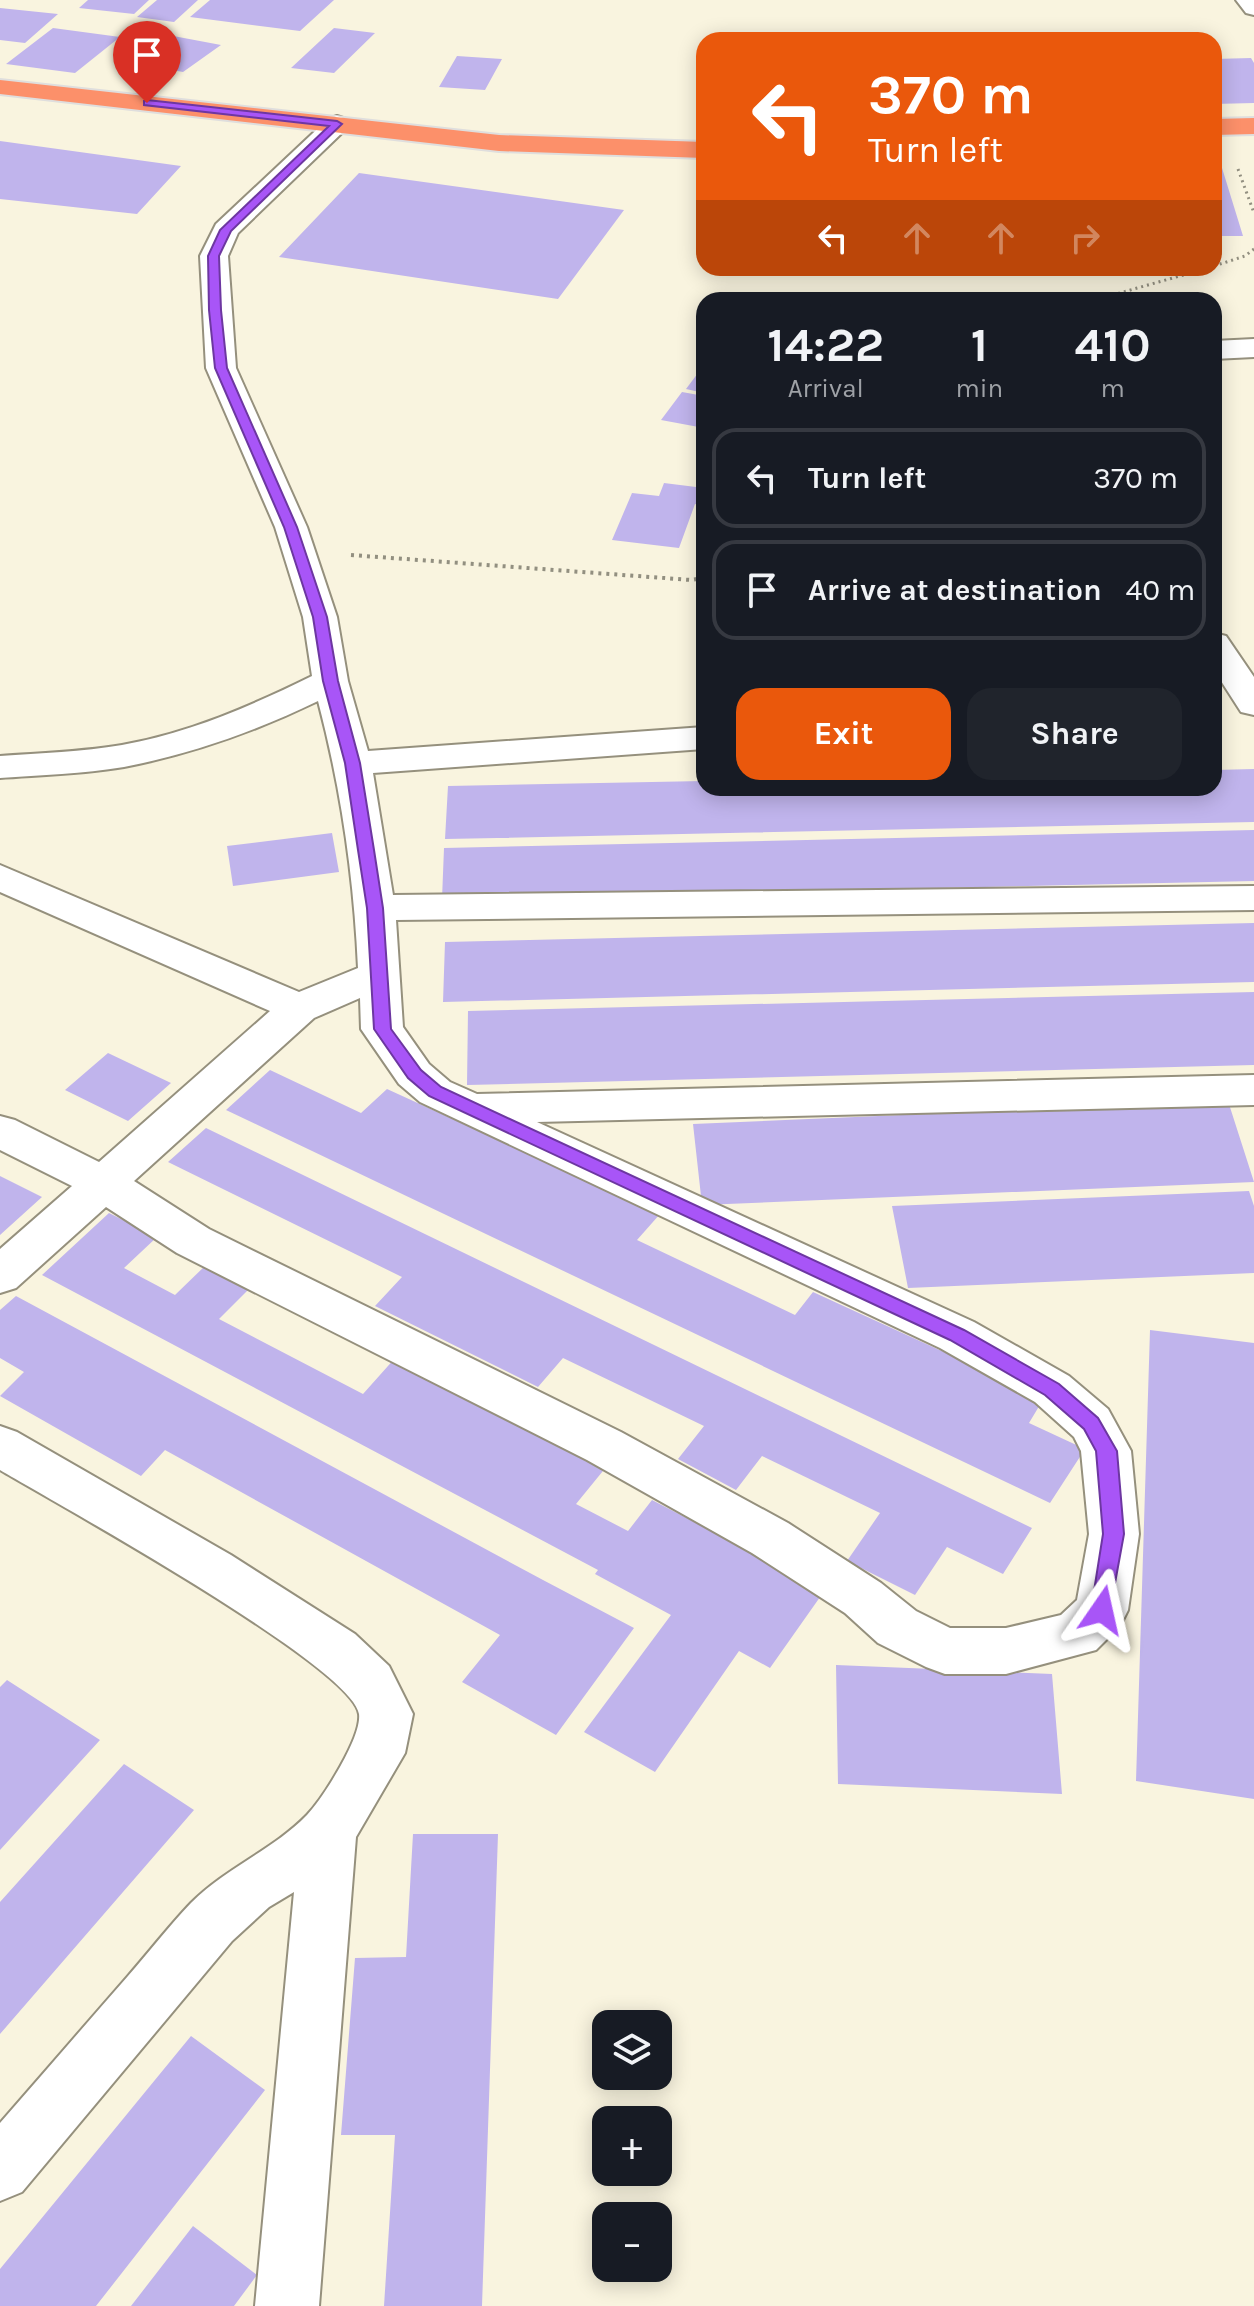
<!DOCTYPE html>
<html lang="en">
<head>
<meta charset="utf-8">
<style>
	:root { --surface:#171b24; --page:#20242c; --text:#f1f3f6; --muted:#9ea1a6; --line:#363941; --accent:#ea580c }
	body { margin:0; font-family:Karla,sans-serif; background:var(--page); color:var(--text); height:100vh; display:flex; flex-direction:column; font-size:30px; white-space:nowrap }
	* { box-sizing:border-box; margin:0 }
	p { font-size:26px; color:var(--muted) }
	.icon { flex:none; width:44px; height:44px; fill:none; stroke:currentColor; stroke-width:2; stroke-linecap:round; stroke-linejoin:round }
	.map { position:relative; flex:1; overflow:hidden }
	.details { position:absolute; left:696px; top:292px; width:526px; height:504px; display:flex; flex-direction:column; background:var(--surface); border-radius:24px; box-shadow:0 4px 20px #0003 }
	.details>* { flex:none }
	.banner { position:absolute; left:696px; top:32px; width:526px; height:244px; border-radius:24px; box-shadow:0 4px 20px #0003; background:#ea580c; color:#fff; overflow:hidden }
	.buttons { position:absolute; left:592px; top:2010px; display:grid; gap:16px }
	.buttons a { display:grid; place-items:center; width:80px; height:80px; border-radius:16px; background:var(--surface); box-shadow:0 4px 20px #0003; font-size:40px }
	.pin { position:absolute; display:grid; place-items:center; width:68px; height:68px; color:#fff; margin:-82px -34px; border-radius:50% 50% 50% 0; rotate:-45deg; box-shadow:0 0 8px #0007 }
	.pin .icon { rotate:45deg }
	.me { position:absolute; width:88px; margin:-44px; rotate:11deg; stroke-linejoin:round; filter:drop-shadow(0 0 6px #0008) }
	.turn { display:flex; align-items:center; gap:28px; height:168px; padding:0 40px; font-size:36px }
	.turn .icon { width:104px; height:104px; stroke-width:2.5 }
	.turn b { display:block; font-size:56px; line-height:68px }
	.lanes { display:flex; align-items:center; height:76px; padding:0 40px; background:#0003; justify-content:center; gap:40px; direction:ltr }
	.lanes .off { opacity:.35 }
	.eta { display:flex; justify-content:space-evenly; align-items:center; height:136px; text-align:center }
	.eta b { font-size:48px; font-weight:700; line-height:56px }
	.button { display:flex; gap:16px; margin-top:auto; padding:16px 40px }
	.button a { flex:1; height:92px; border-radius:24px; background:var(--accent); color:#fff; font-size:32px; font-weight:700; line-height:92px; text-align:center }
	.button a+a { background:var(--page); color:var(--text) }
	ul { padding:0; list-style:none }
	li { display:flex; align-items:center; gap:24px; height:100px; margin:0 16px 12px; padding:0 24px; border:4px solid var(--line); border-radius:24px }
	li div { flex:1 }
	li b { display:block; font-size:30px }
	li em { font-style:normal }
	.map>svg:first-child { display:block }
</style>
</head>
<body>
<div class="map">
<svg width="1254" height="2306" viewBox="0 0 1254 2306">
	<rect width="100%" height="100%" fill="#f9f4df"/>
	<path fill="#c0b4ec" d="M88 0H149L134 14 79 8Z
		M157 0H198L174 22 137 17Z
		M210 0H334L300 31 190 17Z
		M0 8 58 14 25 43 0 40Z
		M53 28 120 37 75 73 6 64Z
		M334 28 375 33 334 73 291 68Z
		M168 35 221 45 183 72 129 62Z
		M457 56 502 59 485 90 439 87Z
		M1251 58 1254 63V103L1214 104V59Z
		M698 78H704V111H698Z
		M0 141 181 166 137 214 0 199Z
		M1214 155H1218L1243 236H1214Z
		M359 173 624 210 558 299 279 257Z
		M704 365V393L686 389Z
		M682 392 704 396V428L661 420Z
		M664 483 704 488V506L695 504 679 548 612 540 632 493 659 496Z
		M1254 769V822L445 839 448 786 704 781V788H1214V770Z
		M1254 830V881L442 899 444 848Z
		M332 833 339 872 233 886 227 846Z
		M1254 923V982L443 1002 445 942Z
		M1254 992V1065L467 1085 468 1011Z
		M108 1053 171 1083 128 1121 65 1090Z
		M270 1070 361 1113 387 1089 660 1214 637 1240 795 1315 813 1292 1044 1398 1029 1423 1085 1449 1050 1503 226 1110Z
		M1228 1101 1254 1182 702 1205 693 1124Z
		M206 1128 1032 1528 1003 1574 947 1547 915 1595 847 1561 880 1513 762 1456 736 1490 678 1459 704 1426 563 1358 538 1387 375 1306 402 1277 168 1162Z
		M0 1176 42 1197 0 1235Z
		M1249 1191 1254 1206V1273L908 1288 892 1206Z
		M109 1213 157 1237 124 1268 175 1295 208 1263 252 1286 219 1319 363 1394 396 1357 607 1466 576 1504 628 1531 652 1500 825 1590 770 1668 739 1651 655 1772 584 1732 671 1615 595 1574 598 1570 42 1275Z
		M16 1296 543 1580 634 1628 556 1735 462 1682 500 1635 165 1450 141 1476 0 1396 24 1372 0 1358V1310Z
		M1150 1330 1254 1343V1799L1136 1781Z
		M836 1665 1052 1674 1062 1794 838 1784Z
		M7 1680 100 1740 0 1850V1687Z
		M124 1764 194 1810 0 2034V1902Z
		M413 1834H498L482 2306H384L395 2135H341L355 1958 406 1957Z
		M191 2036 265 2090 96 2306H0V2269Z
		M193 2226 257 2275 234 2306H131Z"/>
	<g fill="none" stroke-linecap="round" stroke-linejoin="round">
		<defs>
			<path id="street" d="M1236 0H1254V15L1246 13Z
				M337 116 346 119 350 124 346 129 238 233 228 256 236 368 307 527 337 617 348 681 368 751 704 727V749L373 773 393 895 1254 886V910L396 920 403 1027 429 1064 450 1082 477 1094 1254 1075V1105L537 1122 974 1322 1069 1376 1108 1409 1131 1451 1139 1534 1128 1610 1120 1626 1096 1650 1006 1674H945L926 1667 878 1643 845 1613 752 1553 587 1460 177 1253 106 1207 16 1288 0 1293V1249L72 1186 0 1150V1116L15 1120 99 1162 270 1011 0 892V865L299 992 358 968C354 878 341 788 318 701 256 731 192 754 124 767 83 774 41 775 0 778V756C41 753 82 752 122 745 189 733 251 706 312 676L303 617 275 527 206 368 200 256 216 224 328 119ZM360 998 361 1029 399 1084 420 1102 940 1348 1035 1402 1074 1437 1081 1451 1089 1534 1077 1600 1061 1615 1006 1628H950L916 1611 881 1583 788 1523 621 1432 209 1229 134 1181 314 1018Z
				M1254 339V357L1214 359V341Z
				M1214 633 1226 636 1254 677V715L1241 712 1214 670Z
				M0 1426 17 1432 231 1555 355 1634 389 1666 413 1714 405 1753 356 1837 319 2306H255L294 1892 269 1907 232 1941 22 2192 0 2201V2123C43 2074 85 2025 128 1976 149 1952 169 1926 191 1903 227 1867 273 1850 307 1815 323 1798 362 1737 359 1714 352 1666 54 1502 0 1470Z"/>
			<path id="highway" d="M0 80 499 135 704 142V158L499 151 0 94Z
				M1254 118V134L1214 135V119Z"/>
		</defs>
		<use href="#street" stroke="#95907d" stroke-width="4"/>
		<use href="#highway" stroke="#dfdedd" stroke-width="4"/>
		<path stroke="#928f80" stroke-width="3" stroke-dasharray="2 4" stroke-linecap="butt" d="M1238 169 1254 213
			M1214 266 1245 256 1254 249
			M1095 300 1208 268"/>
		<path stroke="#928f80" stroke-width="4" stroke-dasharray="3 5" stroke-linecap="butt" d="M351 555 691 580 704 578"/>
		<use href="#street" fill="#fff" fill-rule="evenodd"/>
		<use href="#highway" fill="#fc906a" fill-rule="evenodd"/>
	</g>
	<path fill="#a855f7" stroke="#6d37a1" stroke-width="2" d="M147 100 337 121 342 124 231 231 219 256 221 310 227 368 297 527 327 617 338 681 360 763 374 850 383 908 391 1029 421 1070 441 1087 964 1330 1059 1384 1098 1418 1117 1451 1124 1534 1109 1616 1102 1619 1094 1616 1091 1610 1103 1534 1096 1451 1084 1429 1045 1395 950 1340 429 1096 408 1078 374 1029 367 908 358 850 345 763 323 681 313 617 284 527 215 368 209 310 208 256 220 230 329 126 144 105V101Z"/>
</svg>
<div class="buttons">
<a><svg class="icon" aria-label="layers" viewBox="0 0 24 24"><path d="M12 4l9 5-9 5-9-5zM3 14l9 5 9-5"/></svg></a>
<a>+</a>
<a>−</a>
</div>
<div class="pin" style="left:147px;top:103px;background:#d93025"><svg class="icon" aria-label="arrive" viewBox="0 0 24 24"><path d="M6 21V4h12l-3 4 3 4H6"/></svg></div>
<svg class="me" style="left:1102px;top:1610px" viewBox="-20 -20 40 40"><path d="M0-17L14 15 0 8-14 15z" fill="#a855f7" stroke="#fff" stroke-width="4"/></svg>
<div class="banner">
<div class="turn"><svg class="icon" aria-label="left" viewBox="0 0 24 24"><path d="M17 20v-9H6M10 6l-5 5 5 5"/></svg><div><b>370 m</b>Turn left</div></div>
<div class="lanes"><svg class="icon" aria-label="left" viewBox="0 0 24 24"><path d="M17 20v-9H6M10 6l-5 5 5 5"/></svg><svg class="icon off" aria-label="ahead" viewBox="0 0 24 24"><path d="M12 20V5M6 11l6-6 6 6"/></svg><svg class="icon off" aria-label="ahead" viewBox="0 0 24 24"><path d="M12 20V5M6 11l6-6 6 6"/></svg><svg class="icon off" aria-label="right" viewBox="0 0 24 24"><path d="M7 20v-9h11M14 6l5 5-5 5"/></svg></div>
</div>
<section class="details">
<div class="eta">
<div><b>14:22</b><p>Arrival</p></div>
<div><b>1</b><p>min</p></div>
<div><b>410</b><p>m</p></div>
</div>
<ul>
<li><svg class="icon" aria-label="left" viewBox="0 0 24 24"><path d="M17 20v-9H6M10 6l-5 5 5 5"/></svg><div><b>Turn left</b></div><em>370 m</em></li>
<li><svg class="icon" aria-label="arrive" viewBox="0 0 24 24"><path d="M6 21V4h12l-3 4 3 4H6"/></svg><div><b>Arrive at destination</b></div><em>40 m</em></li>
</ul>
<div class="button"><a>Exit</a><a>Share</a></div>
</section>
</div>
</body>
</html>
